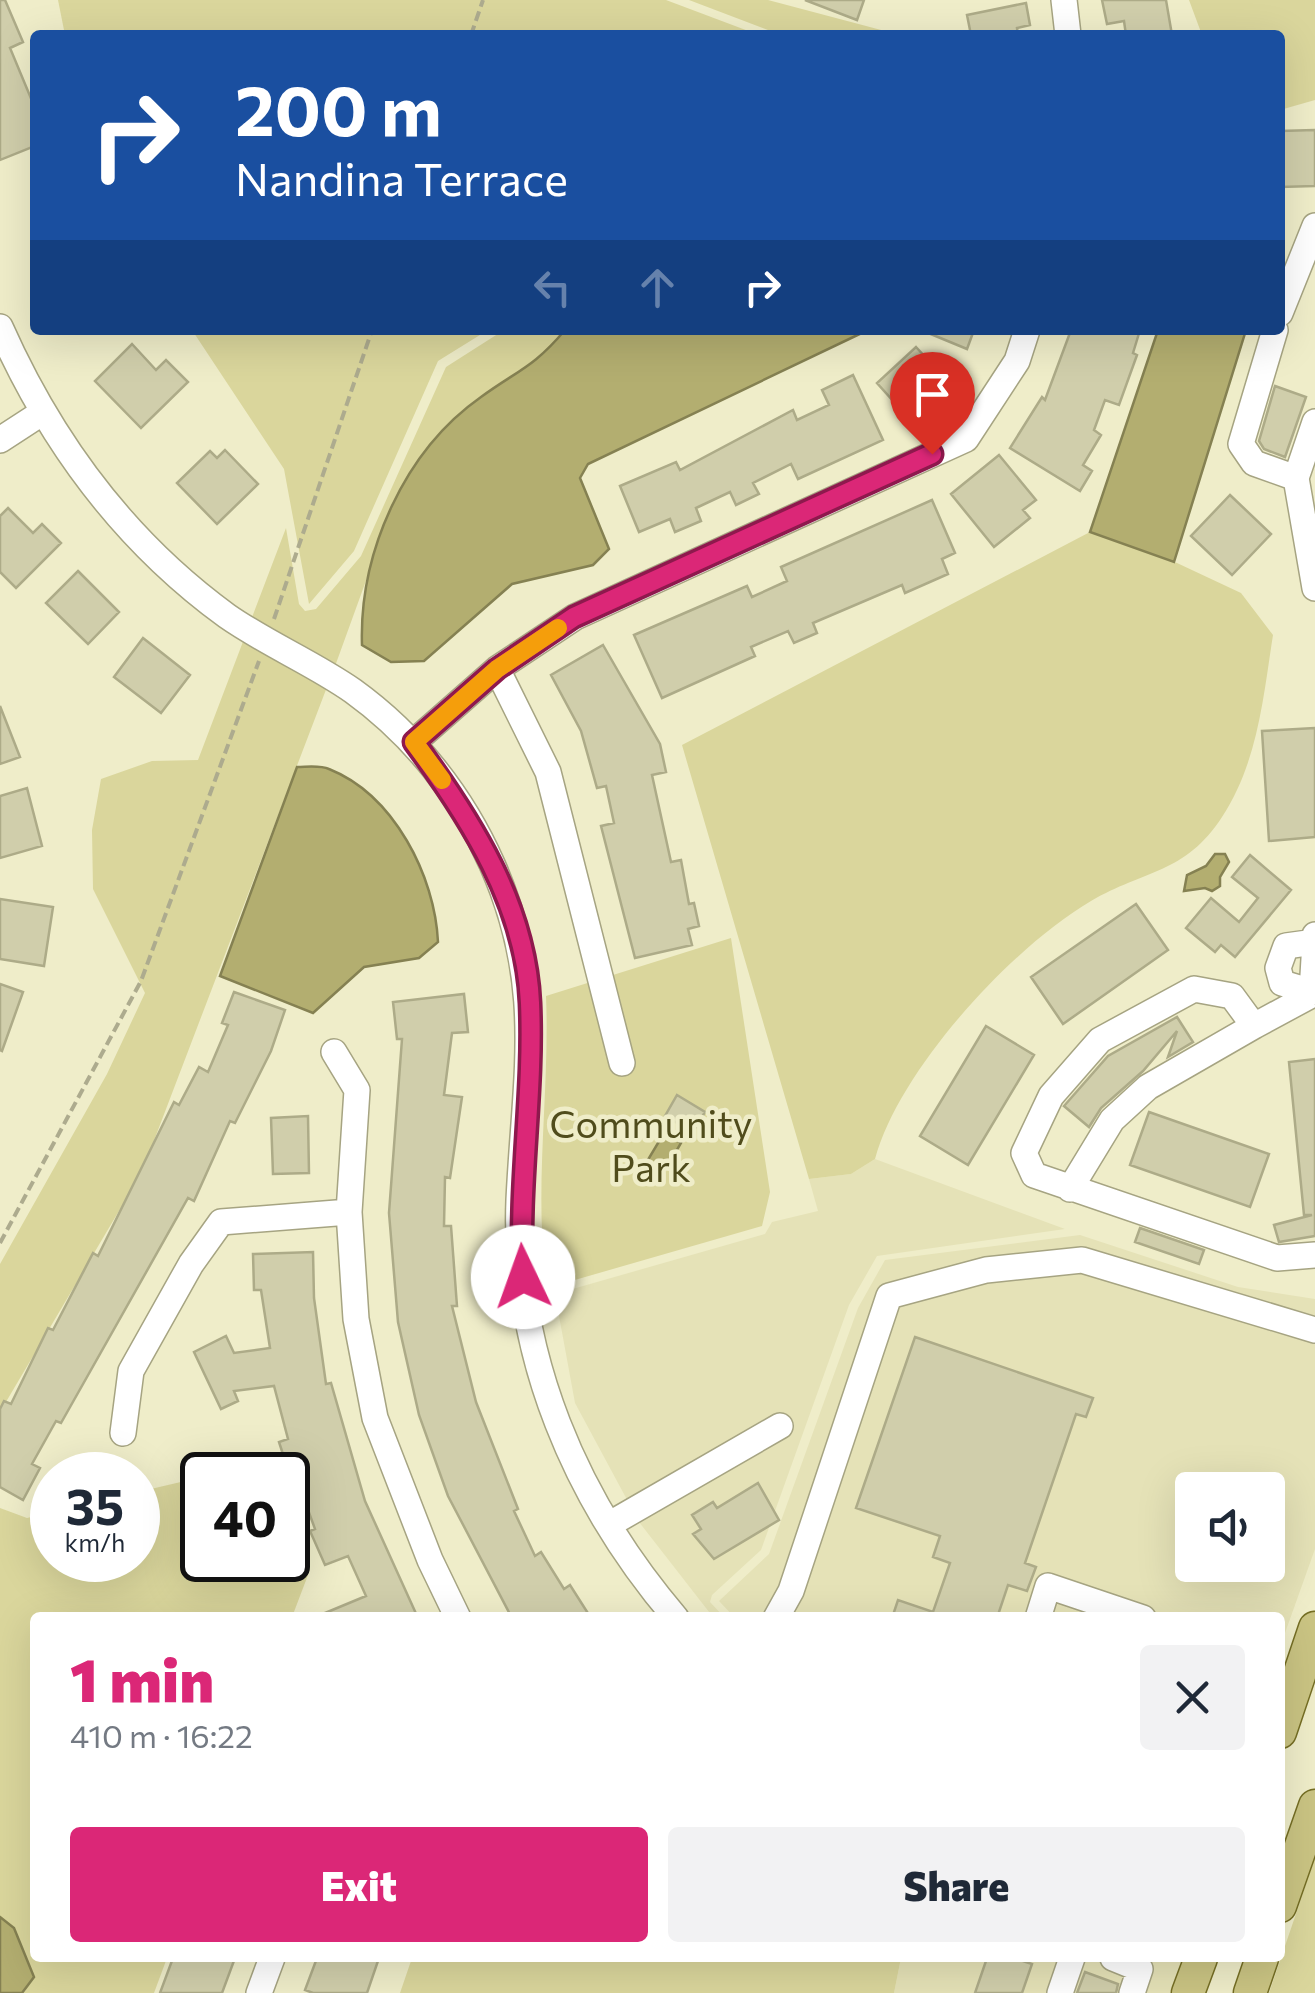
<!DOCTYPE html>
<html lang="en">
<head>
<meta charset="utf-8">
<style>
	:root { --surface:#fff; --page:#f2f2f3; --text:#1f2937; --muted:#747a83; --accent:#db2777 }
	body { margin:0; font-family:Commissioner,sans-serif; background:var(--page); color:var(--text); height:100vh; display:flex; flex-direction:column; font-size:38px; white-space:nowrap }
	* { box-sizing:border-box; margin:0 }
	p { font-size:32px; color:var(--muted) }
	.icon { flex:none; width:55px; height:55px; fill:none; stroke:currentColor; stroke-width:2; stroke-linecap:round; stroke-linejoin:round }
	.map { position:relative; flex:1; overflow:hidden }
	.details { position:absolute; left:30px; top:1612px; width:1255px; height:350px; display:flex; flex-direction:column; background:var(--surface); border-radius:10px; box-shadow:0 10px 40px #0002 }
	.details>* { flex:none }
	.hud { position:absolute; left:30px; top:30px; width:1255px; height:305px; border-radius:10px; box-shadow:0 10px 40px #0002; background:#1a4fa0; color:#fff; overflow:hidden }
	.controls { position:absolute; left:1175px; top:1472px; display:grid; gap:20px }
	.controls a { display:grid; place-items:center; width:110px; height:110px; border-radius:10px; background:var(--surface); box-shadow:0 10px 40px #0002; font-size:50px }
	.speed { position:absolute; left:30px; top:1452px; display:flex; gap:20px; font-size:50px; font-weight:700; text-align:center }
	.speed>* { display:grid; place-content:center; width:130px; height:130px; border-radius:50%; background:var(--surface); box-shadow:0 10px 40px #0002; line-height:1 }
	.speed small { font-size:25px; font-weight:400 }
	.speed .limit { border:5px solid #111; border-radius:15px; background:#fff; color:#111 }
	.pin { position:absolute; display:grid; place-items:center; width:85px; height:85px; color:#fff; margin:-102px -42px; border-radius:50% 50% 50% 0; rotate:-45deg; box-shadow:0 0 10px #0007 }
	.pin .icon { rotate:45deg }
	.me { position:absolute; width:110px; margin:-55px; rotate:357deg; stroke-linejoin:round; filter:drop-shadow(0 0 8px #0008) }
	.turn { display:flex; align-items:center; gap:35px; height:210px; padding:0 40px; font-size:45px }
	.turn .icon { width:130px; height:130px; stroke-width:2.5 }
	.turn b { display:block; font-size:70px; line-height:85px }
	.lanes { display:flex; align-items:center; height:95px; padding:0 40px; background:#0003; justify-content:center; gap:50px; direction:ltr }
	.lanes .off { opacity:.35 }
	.round { display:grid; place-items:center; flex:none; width:105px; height:105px; border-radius:10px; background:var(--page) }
	.headline { display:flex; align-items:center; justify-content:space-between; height:170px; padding:0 40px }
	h1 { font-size:60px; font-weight:800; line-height:75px; color:var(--accent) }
	.primary-button { display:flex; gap:20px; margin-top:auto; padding:20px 40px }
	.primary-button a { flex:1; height:115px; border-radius:10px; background:var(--accent); color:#fff; font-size:40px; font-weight:800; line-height:115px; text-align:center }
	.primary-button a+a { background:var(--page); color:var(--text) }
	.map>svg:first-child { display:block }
</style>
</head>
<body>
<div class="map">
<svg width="1315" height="1993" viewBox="0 0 1315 1993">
	<rect width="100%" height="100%" fill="#efedc9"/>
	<path fill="#e5e2b7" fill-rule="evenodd" d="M875 1159 1065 1229 877 1256 849 1305 761 1550 712 1595 710 1602 724 1617H713L639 1522 575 1403 555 1294 765 1234 772 1222 818 1211 809 1179 851 1174Z
		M1080 1235 1238 1287 1315 1299V1549L1280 1647V1618H735L719 1601 769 1554 858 1308 885 1260ZM1192 1490H1268V1565H1192Z
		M901 1958H1183L1171 1993H894Z"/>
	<path fill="#dad69c" d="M58 0H666L759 35H65Z
		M689 0H768L900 35H781Z
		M1189 0H1315V100L1280 110V35H1202Z
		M192 330H488L438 361 354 551 309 604 284 469Z
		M504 330H565L538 363 481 397 384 531 334 669 251 620 286 528 299 604 305 611 316 609 361 556 446 367Z
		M1090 532 1177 563 1241 593 1273 635C1263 698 1258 762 1222 817 1185 874 1144 870 1091 901 1011 948 899 1070 875 1159L851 1174 809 1179 682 745Z
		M244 639 327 687 142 1172 0 1412V1264L107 1074 145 993 93 889 92 830 101 779 152 761 198 760Z
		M731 938 770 1192 762 1226 547 1288C533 1190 550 1094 546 996Z
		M202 1477V1560H288V1512L308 1575 292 1617 35 1618V1958H167L154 1993H22L26 1990 14 1928 0 1917V1508L27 1518 52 1512V1560H138V1492Z
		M1315 1858V1993H1269Z
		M412 1958H901L894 1993H400Z"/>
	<path fill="#b3ae70" stroke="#858152" stroke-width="2.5" d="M565 330H868L588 464 580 478 609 549 593 565 512 584 424 661 391 662 362 645C359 553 404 451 481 397 518 370 533 368 565 330Z
		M1158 330H1246L1174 562 1090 532Z
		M297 767C307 767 320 765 329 769 394 795 435 876 438 942L419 958 364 967 313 1013 220 976Z
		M1215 854H1225L1229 862 1220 877V886L1212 891 1205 888 1184 891 1187 875 1206 866Z
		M664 1133 681 1143 660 1179 643 1168Z
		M0 1917 14 1928 34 1977 22 1993H0Z"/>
	<path fill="#d0ceab" stroke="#adab88" stroke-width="2.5" d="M0 0H5L23 42 10 48 35 108V146L0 160Z
		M805 0H864L857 20Z
		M1102 0H1166L1172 35H1126L1124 21 1107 24Z
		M1026 3 1030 25 1017 28 1018 35H971L967 15Z
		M1315 130V186L1280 187V131Z
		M921 330H974L967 349Z
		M1071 330H1140L1133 353 1137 355 1119 405 1105 400 1094 430 1101 435 1083 465 1092 471 1080 491 1010 448 1042 397 1045 400Z
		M132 344 156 370 166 360 188 382 141 428 95 381Z
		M916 347 951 385 912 422 877 383Z
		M853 375 883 440 798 479 791 464 753 483 759 494 736 505 730 492 696 508 701 521 675 532 670 519 639 532 620 486 676 462 680 470 793 410 797 420 829 405 822 390Z
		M1275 386 1306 397 1285 457 1264 449 1259 441Z
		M225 450 258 484 217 524 177 483 210 451 217 458Z
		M999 455 1036 500 1023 510 1030 518 994 547 951 494Z
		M1230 495 1271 534 1232 575 1191 536Z
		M932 500 955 553 942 559 948 574 905 593 902 585 813 623 817 633 794 643 788 631 751 647 755 656 662 698 634 635 747 586 752 597 787 581 781 567Z
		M8 508 33 533 42 524 61 543 16 588 0 572V516Z
		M78 571 119 612 88 644 46 603Z
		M143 638 190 675 161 713 114 677Z
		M603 645 660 744 666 772 652 775 671 862 681 860 689 904 694 903 699 926 688 929 692 945 635 958 601 826 614 823 606 786 597 788 581 731 551 675Z
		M0 706 20 757 0 764Z
		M1315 728V837L1269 841 1262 731Z
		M27 788 42 846 0 858V796Z
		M1250 855 1291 890 1235 957 1221 945 1215 952 1186 928 1211 898 1239 922 1258 898 1232 877Z
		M0 899 53 907 44 966 0 959Z
		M1136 904 1168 950 1063 1024 1031 977Z
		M0 984 23 992 2 1051 0 1050Z
		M234 992 285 1010 271 1051 235 1123 230 1121 194 1201 188 1198 61 1423 56 1421 32 1464 40 1468 23 1500 0 1487V1409L4 1401 11 1404 48 1328 53 1330 93 1253 98 1256 174 1102 179 1105 199 1067 208 1072 228 1025 222 1023Z
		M464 994 468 1032 452 1033 444 1095 462 1097 450 1178 445 1177 444 1226H451L457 1306H452L476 1402 518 1509 514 1511 535 1556 541 1552 564 1589 570 1585 591 1618H512L448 1496 419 1415 398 1322 389 1213 402 1039H397L393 1002Z
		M1177 1017 1193 1042 1168 1057 1177 1031 1143 1071 1101 1108 1089 1127 1064 1106 1108 1056Z
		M986 1026 1034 1055 968 1165 920 1136Z
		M1315 1059V1236L1279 1242 1274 1225 1312 1215H1304L1289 1062Z
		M677 1095 705 1112 693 1132 665 1116Z
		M1149 1112 1269 1154 1250 1207 1130 1165Z
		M308 1116 309 1173 273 1174 271 1118Z
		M1140 1228 1204 1250 1199 1264 1135 1242Z
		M313 1252 314 1298 326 1384 331 1383 365 1501 418 1618H313L366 1596 348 1556 325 1565 310 1531 315 1529 296 1477 291 1479 279 1442 288 1439 274 1386 234 1391 238 1401 221 1409 194 1352 226 1336 234 1353 270 1348 261 1290H254L253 1254Z
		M915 1337 1093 1398 1086 1417 1076 1414 1025 1563 1036 1567 1027 1591 1008 1585 997 1618H892L898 1600 933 1612 950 1563 933 1557 940 1536 856 1508Z
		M758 1483 779 1520 714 1559 693 1534 701 1529 692 1515 713 1502 717 1508Z
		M173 1958H235L222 1993H160Z
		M317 1958H379L367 1993H313L305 1990Z
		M987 1958H1014L1032 1964 1022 1993H975Z
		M1085 1972 1118 1984 1116 1993H1077Z"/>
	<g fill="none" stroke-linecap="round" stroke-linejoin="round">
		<defs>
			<path id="minor" d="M1064 0 1068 35
				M1280 313 1315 226
				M0 327C51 442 124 541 227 616 267 644 313 663 353 691 414 735 462 796 492 864 546 986 525 1074 519 1200 513 1355 576 1501 676 1618
				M1275 330 1241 444 1254 463 1296 478
				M1315 422 1296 478 1315 588
				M0 440 43 412
				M497 669 548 772 622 1063
				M414 742 497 669 575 617 966 439 1017 361 1027 330
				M1315 942 1286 946 1278 968 1282 983 1312 992 1315 942V935
				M1315 993 1254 1026 1232 996 1194 989 1100 1040 1051 1096 1024 1153 1034 1175 1277 1258 1315 1255
				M334 1052 357 1090 349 1212 356 1319 375 1418 430 1560 458 1618
				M1070 1189 1112 1120 1148 1087 1254 1026
				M123 1433 131 1371 191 1264 221 1222 349 1212
				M610 1524 780 1426
				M776 1618 791 1591 889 1296 986 1270 1082 1260 1315 1330
				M1038 1618 1048 1586 1143 1618
				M1113 1958 1140 1969 1132 1993
				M259 1993 272 1958
				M1060 1993 1072 1958"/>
			<path id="major" d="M1280 1732 1315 1628
				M1280 1906 1315 1806
				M1188 1993 1201 1958
				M1250 1993 1262 1958"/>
		</defs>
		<use href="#minor" stroke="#a6a482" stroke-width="28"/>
		<use href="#major" stroke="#756e24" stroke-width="35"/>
		<path stroke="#adab8e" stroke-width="4" stroke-dasharray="10 5" stroke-linecap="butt" d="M471 35 483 0
			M274 619 372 330
			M0 1243 141 981 259 661"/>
		<use href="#minor" stroke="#fff" stroke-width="25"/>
		<use href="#major" stroke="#cac483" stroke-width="32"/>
	</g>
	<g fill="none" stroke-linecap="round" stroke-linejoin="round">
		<defs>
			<path id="route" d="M523 1277C518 1183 534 1094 530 1003 526 905 470 818 414 742L497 669 574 617 932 454"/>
		</defs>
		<use href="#route" stroke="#8e194d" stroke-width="25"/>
		<use href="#route" stroke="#db2777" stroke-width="18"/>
		<path stroke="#f59e0b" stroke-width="18" d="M442 780 414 742 497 669 558 628"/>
	</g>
	<g text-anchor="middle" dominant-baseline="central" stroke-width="9" stroke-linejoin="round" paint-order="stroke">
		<g font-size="38" fill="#504c1c" stroke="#efedc9">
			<text x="651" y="1122">Community<tspan x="651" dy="44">Park</tspan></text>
		</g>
	</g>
</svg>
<div class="controls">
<a><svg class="icon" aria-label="sound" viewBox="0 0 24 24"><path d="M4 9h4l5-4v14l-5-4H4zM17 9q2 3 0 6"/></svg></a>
</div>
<div class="speed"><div>35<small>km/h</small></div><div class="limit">40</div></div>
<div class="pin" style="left:932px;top:454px;background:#d93025"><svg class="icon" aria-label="arrive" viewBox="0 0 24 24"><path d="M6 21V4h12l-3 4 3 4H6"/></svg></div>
<svg class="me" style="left:523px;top:1277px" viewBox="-20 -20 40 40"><circle r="19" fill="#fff"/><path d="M0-13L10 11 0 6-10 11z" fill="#db2777"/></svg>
<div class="hud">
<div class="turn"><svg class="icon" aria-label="right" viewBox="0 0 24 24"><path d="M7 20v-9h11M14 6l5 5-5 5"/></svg><div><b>200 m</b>Nandina Terrace</div></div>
<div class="lanes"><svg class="icon off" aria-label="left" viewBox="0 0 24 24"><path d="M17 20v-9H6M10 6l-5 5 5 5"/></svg><svg class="icon off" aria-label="ahead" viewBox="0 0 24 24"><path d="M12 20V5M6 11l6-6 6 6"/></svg><svg class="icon" aria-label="right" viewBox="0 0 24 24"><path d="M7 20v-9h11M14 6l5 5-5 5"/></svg></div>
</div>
<section class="details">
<div class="headline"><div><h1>1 min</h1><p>410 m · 16:22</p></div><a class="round"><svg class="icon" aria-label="close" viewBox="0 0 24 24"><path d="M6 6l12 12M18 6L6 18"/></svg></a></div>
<div class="primary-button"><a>Exit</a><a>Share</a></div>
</section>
</div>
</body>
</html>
